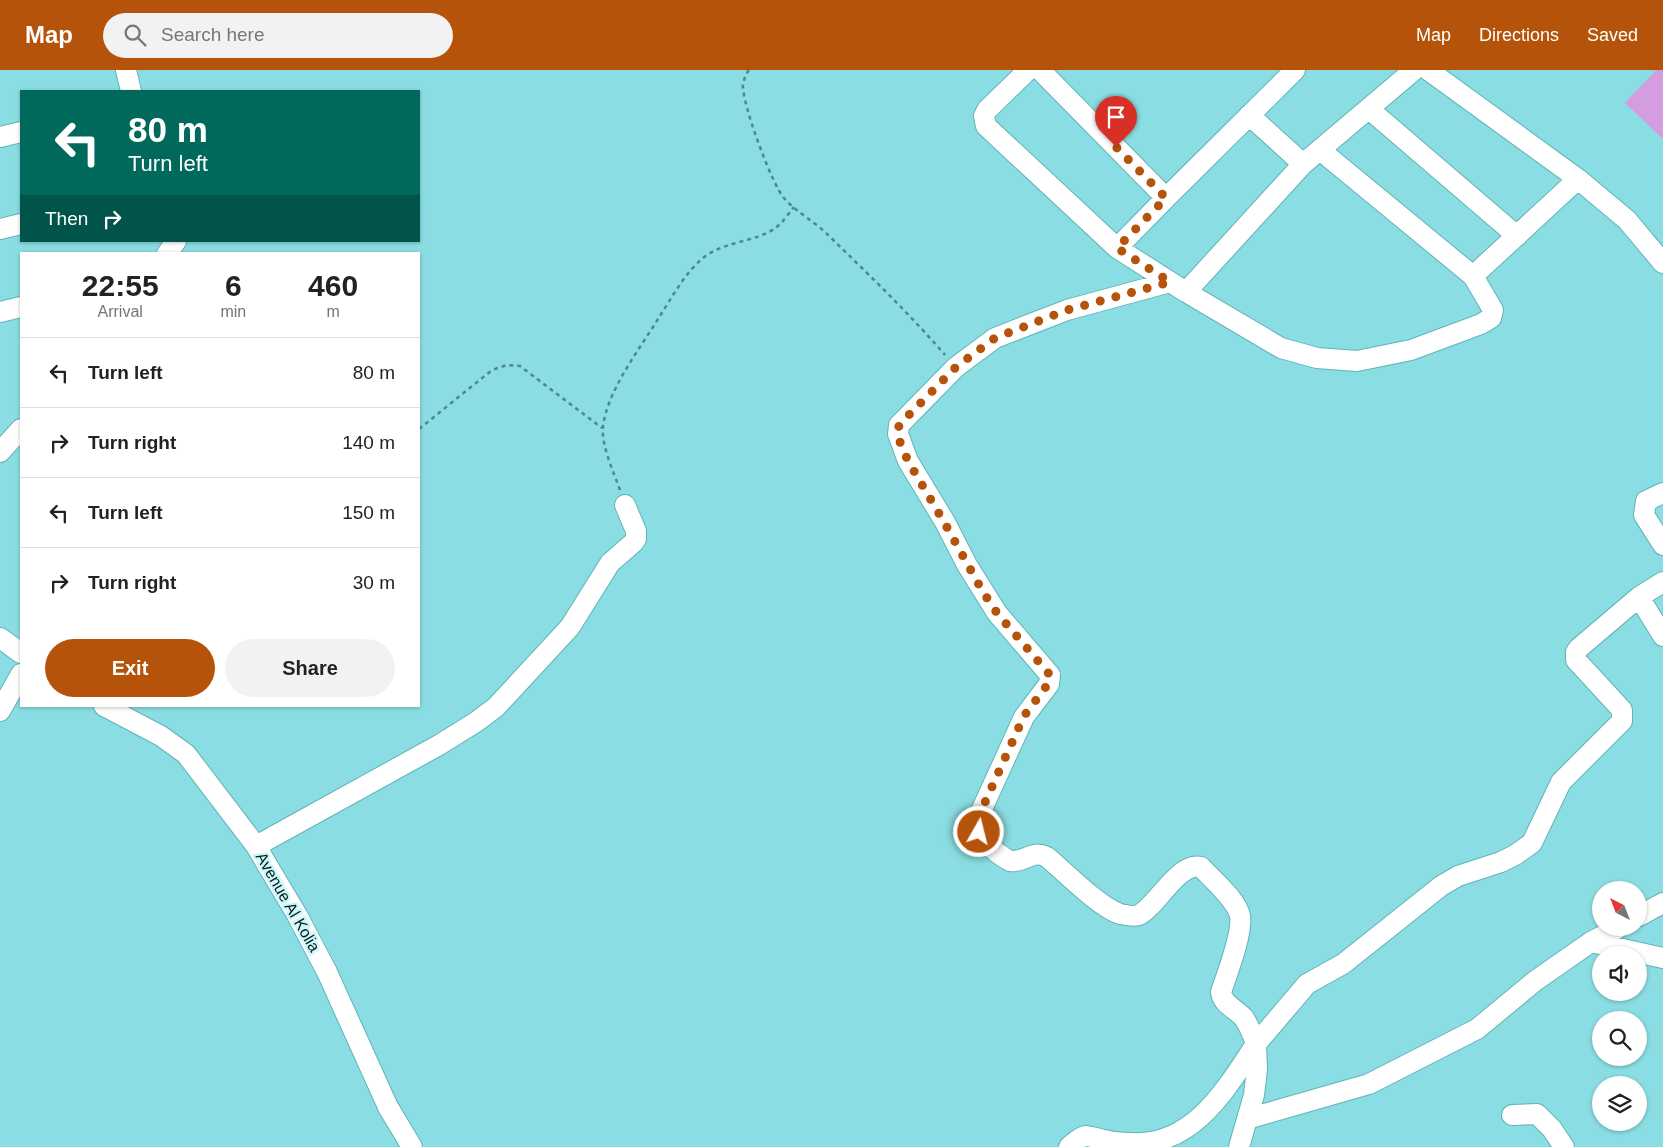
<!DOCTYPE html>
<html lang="en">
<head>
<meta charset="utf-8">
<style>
	:root { --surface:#fff; --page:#f2f2f2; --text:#222; --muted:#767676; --line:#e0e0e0; --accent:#b45309 }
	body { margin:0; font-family:Arial,sans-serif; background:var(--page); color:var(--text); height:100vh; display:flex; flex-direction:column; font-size:19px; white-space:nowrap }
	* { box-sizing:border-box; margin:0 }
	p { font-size:16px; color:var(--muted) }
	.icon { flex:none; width:28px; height:28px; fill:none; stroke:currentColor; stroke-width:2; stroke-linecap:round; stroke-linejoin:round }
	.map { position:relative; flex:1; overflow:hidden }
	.panel { position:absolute; left:20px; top:182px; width:400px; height:455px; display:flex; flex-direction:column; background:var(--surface); border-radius:0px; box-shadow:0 1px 4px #0004 }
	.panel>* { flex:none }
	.top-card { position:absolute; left:20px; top:20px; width:400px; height:152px; border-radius:0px; box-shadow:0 1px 4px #0004; background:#00695c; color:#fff; overflow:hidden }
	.needle { width:32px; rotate:318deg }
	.tools { position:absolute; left:1592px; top:811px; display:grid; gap:10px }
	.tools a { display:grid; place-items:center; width:55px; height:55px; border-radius:50%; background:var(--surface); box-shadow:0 1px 4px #0004; font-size:25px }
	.pin { position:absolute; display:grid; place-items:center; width:42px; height:42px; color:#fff; margin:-51px -21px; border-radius:50% 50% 50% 0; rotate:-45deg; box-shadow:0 0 5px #0007 }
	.pin .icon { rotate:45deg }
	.me { position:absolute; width:55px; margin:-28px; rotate:8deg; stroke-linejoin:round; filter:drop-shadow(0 0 4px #0008) }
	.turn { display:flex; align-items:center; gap:18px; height:105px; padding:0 25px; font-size:22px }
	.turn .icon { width:65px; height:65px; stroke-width:2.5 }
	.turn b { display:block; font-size:35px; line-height:42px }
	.then { display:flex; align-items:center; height:48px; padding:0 25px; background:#0003; gap:10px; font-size:19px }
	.eta { display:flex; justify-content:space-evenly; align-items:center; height:85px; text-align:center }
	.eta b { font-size:30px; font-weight:600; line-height:35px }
	.button { display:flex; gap:10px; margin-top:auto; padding:10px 25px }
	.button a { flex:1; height:58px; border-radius:30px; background:var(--accent); color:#fff; font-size:20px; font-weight:600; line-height:58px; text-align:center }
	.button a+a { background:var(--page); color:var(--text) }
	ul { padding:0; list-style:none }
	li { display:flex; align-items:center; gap:15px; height:70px; padding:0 25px; border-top:1px solid var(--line) }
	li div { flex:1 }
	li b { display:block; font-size:19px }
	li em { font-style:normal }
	header { display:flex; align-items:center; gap:30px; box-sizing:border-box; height:70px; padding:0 25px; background:var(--accent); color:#fff }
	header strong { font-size:24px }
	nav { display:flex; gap:28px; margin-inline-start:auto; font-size:18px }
	.search { width:350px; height:45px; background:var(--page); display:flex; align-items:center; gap:12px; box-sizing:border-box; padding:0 18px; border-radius:28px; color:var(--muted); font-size:19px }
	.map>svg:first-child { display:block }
</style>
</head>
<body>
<header>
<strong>Map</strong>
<div class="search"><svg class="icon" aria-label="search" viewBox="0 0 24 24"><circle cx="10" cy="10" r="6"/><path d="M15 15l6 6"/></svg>Search here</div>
<nav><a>Map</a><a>Directions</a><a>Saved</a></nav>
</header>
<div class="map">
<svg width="1663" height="1077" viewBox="0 0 1663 1077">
	<rect width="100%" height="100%" fill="#8adde2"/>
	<path fill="#d49de0" d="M1656 0H1663V69L1625 33Z"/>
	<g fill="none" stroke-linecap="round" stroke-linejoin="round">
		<defs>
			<path id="minor" d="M126 0 131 21
				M1028 0 987 40 984 46 986 56 1117 178 1186 222 1281 278 1317 288 1357 291 1411 280 1481 254 1491 248 1493 240 1473 206 1320 80
				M1040 0 1166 128 1295 0
				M1428 0 1578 109 1627 150 1663 193
				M1369 39 1517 166
				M1249 45 1303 94
				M0 67 21 62
				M0 159 21 154
				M1117 178 1166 128
				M167 184 176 171
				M1473 206 1578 109
				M1186 222 1303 94 1414 0
				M0 242 21 237
				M0 382 21 359
				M1663 423 1646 431 1644 445 1663 475
				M1639 527 1663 566
				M0 568 21 583
				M104 636 161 666 186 684 256 776 297 845 327 902 388 1037 412 1077
				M0 641 21 604
				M256 776 439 675 476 652 496 637 570 557 610 493 633 473 636 469V461L625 435
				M1639 846 1663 833
				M1591 872 1663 888
				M1512 1045 1537 1044 1552 1059 1564 1077
				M1247 1049 1369 1014 1477 959 1535 911 1591 872 1618 858
				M1069 1077C1074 1073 1079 1067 1085 1066 1091 1066 1098 1069 1104 1070 1112 1072 1122 1073 1131 1073 1193 1077 1226 1019 1256 974 1253 965 1249 956 1244 948 1236 939 1222 934 1221 922 1227 904 1243 863 1240 846 1237 830 1212 809 1201 797 1179 791 1157 836 1139 845 1134 847 1126 845 1120 844 1099 837 1065 802 1047 787 1032 779 1025 793 1010 791 995 783 978 768 977 750L1024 647 1049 614 1050 605 997 543 967 495 945 452 908 391 898 364 899 355 906 348 956 297 995 268 1067 240 1170 212
				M1239 1077 1254 1025 1257 999 1256 974 1307 914 1343 894 1441 816 1458 806 1501 792 1515 785 1532 773 1561 712 1622 651V640L1576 590V582L1579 578 1639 527 1663 512"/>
		</defs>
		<use href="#minor" stroke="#60b4b8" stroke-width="22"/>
		<path stroke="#4e888c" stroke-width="2.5" stroke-dasharray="4 4" stroke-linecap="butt" d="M749 0C746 4 744 9 743 14 741 31 772 115 784 128 795 141 812 150 825 162 866 202 908 242 945 285
			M419 359 492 300 507 295 520 296 602 358
			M620 420C614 403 601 375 603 357 607 321 639 280 658 249 671 229 684 204 703 188 724 171 752 173 774 159 782 154 788 144 794 137"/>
		<use href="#minor" stroke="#fff" stroke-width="20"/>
	</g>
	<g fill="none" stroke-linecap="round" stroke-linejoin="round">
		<path stroke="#b45309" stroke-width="9" stroke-dasharray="0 16.2" d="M979 762 977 750 1024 646 1048 614 1050 605 997 543 983 522 944 452 908 391 900 372 898 364 899 355 956 297 995 268 1067 240 1170 212 1117 178 1166 128 1116 77"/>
	</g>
	<g text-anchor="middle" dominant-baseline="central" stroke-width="5" stroke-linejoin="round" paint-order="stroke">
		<g font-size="16" fill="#021c1e" stroke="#cff7f9">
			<text transform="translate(288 832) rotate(60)">Avenue Al Kolia</text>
		</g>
	</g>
</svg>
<div class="tools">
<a><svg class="needle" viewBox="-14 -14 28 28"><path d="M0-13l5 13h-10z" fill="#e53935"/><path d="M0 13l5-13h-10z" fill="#767676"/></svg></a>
<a><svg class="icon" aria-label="sound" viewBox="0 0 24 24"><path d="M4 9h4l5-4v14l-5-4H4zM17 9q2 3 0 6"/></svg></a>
<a><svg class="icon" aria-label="search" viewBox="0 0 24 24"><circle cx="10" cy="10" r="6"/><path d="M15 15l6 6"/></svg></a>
<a><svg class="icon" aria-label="layers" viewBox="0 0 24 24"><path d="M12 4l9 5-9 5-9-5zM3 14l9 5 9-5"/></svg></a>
</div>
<div class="pin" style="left:1116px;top:77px;background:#d93025"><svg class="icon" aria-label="arrive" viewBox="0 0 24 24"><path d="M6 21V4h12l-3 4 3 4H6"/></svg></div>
<svg class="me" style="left:979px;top:762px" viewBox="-20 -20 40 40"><circle r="17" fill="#b45309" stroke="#fff" stroke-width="3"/><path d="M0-11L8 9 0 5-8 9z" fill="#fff"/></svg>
<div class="top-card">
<div class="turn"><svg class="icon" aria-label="left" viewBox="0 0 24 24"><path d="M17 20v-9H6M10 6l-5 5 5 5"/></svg><div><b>80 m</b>Turn left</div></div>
<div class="then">Then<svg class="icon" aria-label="right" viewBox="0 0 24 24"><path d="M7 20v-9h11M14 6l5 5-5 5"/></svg></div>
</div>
<section class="panel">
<div class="eta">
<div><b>22:55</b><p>Arrival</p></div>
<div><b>6</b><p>min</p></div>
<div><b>460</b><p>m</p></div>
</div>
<ul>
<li><svg class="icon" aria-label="left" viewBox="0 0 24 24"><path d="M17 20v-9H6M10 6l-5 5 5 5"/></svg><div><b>Turn left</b></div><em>80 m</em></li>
<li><svg class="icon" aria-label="right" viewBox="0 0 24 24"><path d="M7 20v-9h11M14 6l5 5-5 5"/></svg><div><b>Turn right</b></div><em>140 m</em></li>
<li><svg class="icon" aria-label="left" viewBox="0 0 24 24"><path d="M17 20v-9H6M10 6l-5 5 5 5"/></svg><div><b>Turn left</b></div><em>150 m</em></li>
<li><svg class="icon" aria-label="right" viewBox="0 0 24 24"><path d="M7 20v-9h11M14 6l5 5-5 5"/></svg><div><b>Turn right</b></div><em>30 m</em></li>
</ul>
<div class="button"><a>Exit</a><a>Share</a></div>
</section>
</div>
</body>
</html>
